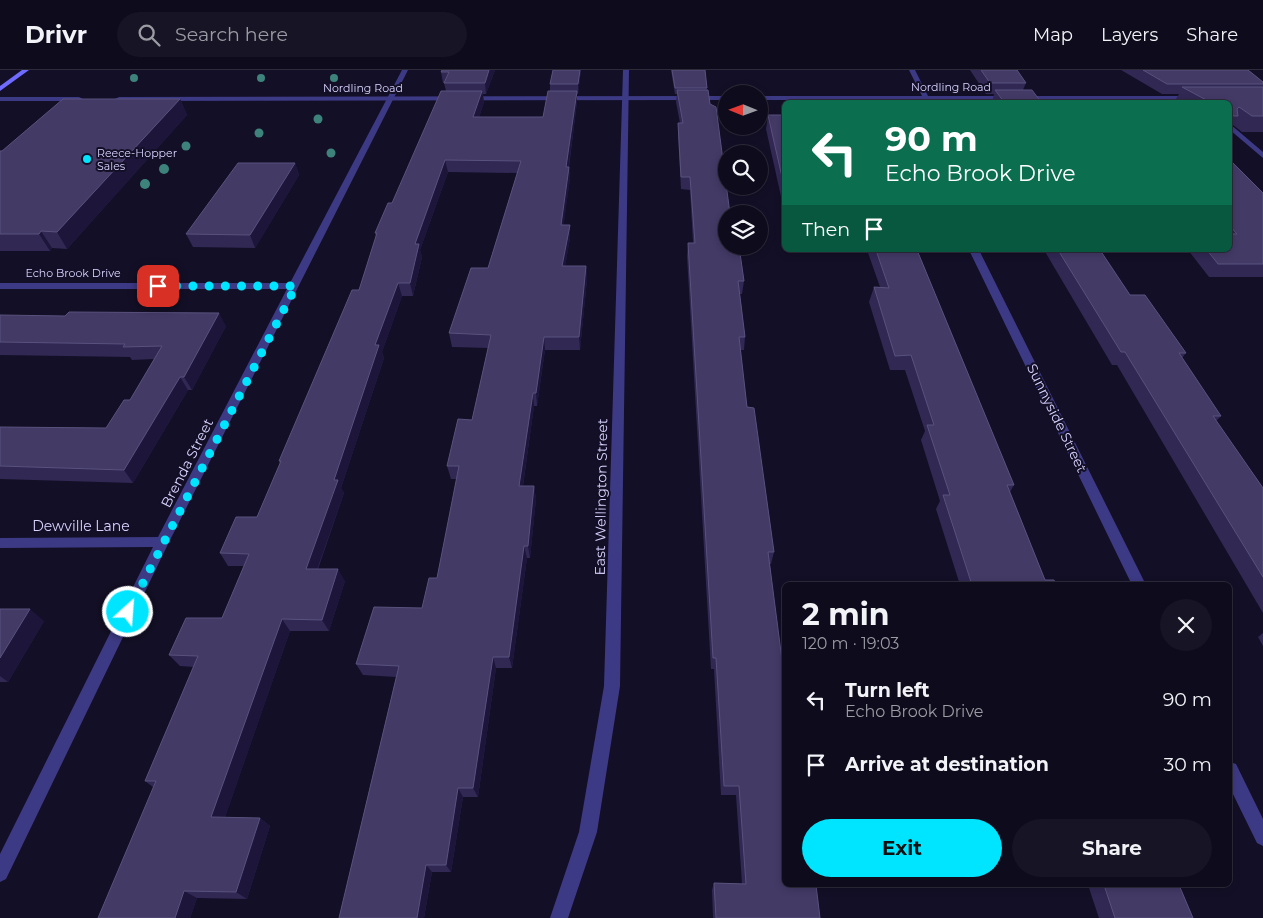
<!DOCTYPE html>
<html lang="en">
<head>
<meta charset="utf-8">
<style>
	:root { --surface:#0e0b1c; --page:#171425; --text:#f1f3f6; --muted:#9b9ba3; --line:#2e2b3b; --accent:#00e5ff }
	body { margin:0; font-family:Montserrat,sans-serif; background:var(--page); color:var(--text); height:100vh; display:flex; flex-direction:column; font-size:19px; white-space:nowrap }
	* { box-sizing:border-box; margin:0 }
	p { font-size:16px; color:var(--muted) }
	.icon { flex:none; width:28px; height:28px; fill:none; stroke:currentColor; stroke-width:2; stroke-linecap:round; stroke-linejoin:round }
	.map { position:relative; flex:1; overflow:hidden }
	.details { position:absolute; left:782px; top:512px; width:450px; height:305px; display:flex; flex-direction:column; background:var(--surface); border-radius:8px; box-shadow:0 2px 8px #0003,0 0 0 1px var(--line) }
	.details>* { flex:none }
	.banner { position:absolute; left:782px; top:30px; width:450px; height:152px; border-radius:8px; box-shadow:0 2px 8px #0003,0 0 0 1px var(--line); background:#0b6e4f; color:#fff; overflow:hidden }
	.needle { width:32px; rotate:271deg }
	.fabs { position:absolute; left:718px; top:15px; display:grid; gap:10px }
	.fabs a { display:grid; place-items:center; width:50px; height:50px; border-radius:50%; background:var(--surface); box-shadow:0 2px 8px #0003,0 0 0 1px var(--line); font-size:25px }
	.pin { position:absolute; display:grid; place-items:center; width:42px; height:42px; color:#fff; margin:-21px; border-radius:10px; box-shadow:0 2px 8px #0006 }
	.me { position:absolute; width:55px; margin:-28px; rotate:26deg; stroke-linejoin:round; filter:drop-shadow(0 0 4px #0008) }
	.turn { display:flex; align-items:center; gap:18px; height:105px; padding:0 20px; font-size:22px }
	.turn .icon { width:65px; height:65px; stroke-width:2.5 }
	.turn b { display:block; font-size:35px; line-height:42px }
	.then { display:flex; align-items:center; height:48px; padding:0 20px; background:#0003; gap:10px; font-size:19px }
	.round { display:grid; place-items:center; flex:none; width:52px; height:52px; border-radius:26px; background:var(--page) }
	.headline { display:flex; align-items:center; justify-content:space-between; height:85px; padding:0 20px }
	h1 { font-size:30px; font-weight:700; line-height:38px }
	.button { display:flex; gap:10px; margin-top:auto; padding:10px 20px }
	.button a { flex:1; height:58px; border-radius:30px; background:var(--accent); color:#111; font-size:20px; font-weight:700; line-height:58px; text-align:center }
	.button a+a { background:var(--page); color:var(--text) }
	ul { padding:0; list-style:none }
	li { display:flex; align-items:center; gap:15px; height:65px; padding:0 20px }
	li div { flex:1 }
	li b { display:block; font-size:19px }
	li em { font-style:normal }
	header { display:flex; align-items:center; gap:30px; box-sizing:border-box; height:70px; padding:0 25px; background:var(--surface); border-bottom:1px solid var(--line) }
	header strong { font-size:24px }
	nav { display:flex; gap:28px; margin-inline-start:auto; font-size:18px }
	.search { width:350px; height:45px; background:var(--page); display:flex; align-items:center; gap:12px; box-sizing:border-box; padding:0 18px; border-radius:28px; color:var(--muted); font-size:19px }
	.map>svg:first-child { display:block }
</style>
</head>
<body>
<header>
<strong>Drivr</strong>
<div class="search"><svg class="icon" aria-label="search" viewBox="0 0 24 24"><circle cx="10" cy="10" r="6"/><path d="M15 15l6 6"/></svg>Search here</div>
<nav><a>Map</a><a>Layers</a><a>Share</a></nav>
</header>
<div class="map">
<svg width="1263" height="848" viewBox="0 0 1263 848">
	<rect width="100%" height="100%" fill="#130f26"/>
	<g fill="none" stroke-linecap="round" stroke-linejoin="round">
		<path fill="#3d3a85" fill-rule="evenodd" d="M402 0H408L169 472 6 809 0 812V784L153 477 0 478V468L158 467 287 219H0V213H290Z
			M623 0H629L620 616 597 762 568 848H550L579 762 604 616Z
			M909 0H915L931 32H925Z
			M1230 54 1263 82V88L1230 60Z
			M969 180H979L1146 515H1132Z
			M1230 692 1236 694 1263 749V776L1257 773 1230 718Z"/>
		<path fill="#3d3a85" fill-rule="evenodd" d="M726 26V30L119 31 115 29 119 27Z
			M759 26H1193L1196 28 1193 30H759Z
			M0 27H79L83 29 79 31H0Z"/>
		<path fill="#6f6bff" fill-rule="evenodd" d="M22 0H29L0 21V16Z"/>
	</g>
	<g fill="#3d827b">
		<circle cx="134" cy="8" r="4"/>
		<circle cx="261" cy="8" r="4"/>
		<circle cx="334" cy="8" r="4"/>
		<circle cx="318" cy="49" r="4.5"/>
		<circle cx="259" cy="63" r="4.5"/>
		<circle cx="186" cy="76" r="4.5"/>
		<circle cx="331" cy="83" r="4.5"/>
		<circle cx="164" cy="99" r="5"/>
		<circle cx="145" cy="114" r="5"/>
	</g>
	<path fill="#312854" d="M442 0H495L486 24H483L484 32 479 47H543L550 21V14L553 0H581L578 24H577V32L569 97 570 109 563 155H570V168L565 196H586L587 209 580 280H545L537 336H534L523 416H534L536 429 530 488H527L512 598H496L478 727H463L451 802H432L424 848H339L396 607 363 605 356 594 422 538 437 508 457 409H451L447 396 472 350 488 278 452 277 449 263 488 198 517 103 448 102 420 180 422 187 413 226H402L382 282 384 288 341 418 344 423 318 499 345 511 329 561H290L225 747 260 748 270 756 247 829 197 828 190 848 153 717 145 711 194 597 180 596 169 585 222 548 244 496H228L220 483 257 447 280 394 279 391 359 220 376 167 375 163 392 133 446 21 444 13H443L441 2Z
		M671 0H705L707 20 710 34 726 144 744 211 742 224H740L745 267 744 280H740L747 337 774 482 771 494H770L785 815 820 848H713L712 820 714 813 742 814 736 725H721L714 599H711L687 186 688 173H693L690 120 681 119 678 65V53H680L676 32 677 24H675Z
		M970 0H1017L1026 13 1023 20 1041 32H992L994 24H986Z
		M1121 0H1248L1263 12V62H1242L1233 55 1230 60V32H1174L1179 24H1162Z
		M180 29 187 45 67 179 52 178 50 181H0V81H2Z
		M768 45H785V131H782L766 59Z
		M1230 90 1263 123V207H1209L1188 180H1230Z
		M295 93 299 105 255 178 193 177 186 164Z
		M867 180H917L1014 415 1010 422 1045 510 1056 515H960L936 439 940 431 921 370 925 361 905 300H890L869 232 874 217H880Z
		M1044 180H1100L1130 225 1186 283 1182 288 1221 346 1216 351 1263 418V543L1117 295H1112Z
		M0 245 226 256 192 320H188L133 413 0 409V357L106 358 130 330 154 289 132 290 130 287 0 285Z
		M0 539 44 551 8 612H0Z
		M1263 563V576L1258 567Z
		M1088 815H1179L1193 848H1099Z"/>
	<path fill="#1d163a" d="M489 0H495L486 24 485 13Z
		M580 0H581L578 24V14Z
		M482 21 484 32 475 59 473 47Z
		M577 21V32L567 109 566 97Z
		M180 29 187 45 67 179 57 162Z
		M445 90 448 102 420 180 422 187 413 226 410 213 415 174Z
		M295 93 299 105 255 178 250 165Z
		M569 97 570 109 562 168 561 155Z
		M570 155V168L563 209 562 196Z
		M41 161 52 178 50 181 39 164Z
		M586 196 587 209 580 280 579 267Z
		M398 213 402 226 382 282 384 288 341 418 344 423 313 511 306 499 375 275Z
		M219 243 226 256 192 320 184 307Z
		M544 267 545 280 537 336 536 323Z
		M180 307 188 320 133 413 124 400Z
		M533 323 534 336 521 429 519 416Z
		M534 416 536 429 530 488 528 476Z
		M524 476 527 488 512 598 509 587Z
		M338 499 345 511 329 561 322 550Z
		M30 539 44 551 8 612 0 606V588Z
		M282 549 290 561 222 756 211 747Z
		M493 587 496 598 478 727 473 718Z
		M458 718 463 727 451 802 446 795Z
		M260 748 270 756 247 829 236 822Z
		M426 795 432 802 424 848H417Z
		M184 821 197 828 190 848H175Z"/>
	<path fill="#433a66" stroke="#5a527e" d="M442 0H489L485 13H444L449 2H441Z
		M553 0H580L578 14H550Z
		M672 0H705L707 18H675Z
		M981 0H1017L1026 13H990Z
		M1143 0H1248L1263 12V14H1167Z
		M1182 17H1263V46H1252L1239 37 1237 39 1238 46H1234L1230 44V32H1210Z
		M677 20H708L710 34 716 37 730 144H726V176H739L744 211H738L745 267H739L747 337 754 338 774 482H768L785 613V815H816L820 848H716L714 813 746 814 739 716H724L716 588H713L688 173H695L690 107H681L678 53H683Z
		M995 20H1032L1041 32H1004Z
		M441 21H482L473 47H543L548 21H577L566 97H569L561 155H570L562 196H586L579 267H544L536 323H533L519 416H534L528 476H524L509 587H493L473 718H458L446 795H426L417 848H339L399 596 356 594 374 537 422 538 429 508H437L459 396H447L458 349 472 350 491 265 449 263 471 198H488L521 91 445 90 415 174H419L410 213H398L375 275H379L334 410H338L306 499H338L322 550 282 549 211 747 260 748 236 822 184 821 175 848H98L156 711H145L198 586 169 585 186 548H222L249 484 220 483 236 447H257L281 391H279L352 220H359L377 163H375L388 133H392Z
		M63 29H180L57 162 41 161 39 164H0V81H2Z
		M768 45H785V116H784Z
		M1230 90 1263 123V194H1218L1207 180H1230V164H1237L1230 156Z
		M238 93H295L250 165 186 164Z
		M876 180H917L1014 415H1007L1045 510H1054L1056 515H972L943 425H950L927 355H934L911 285 895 286 874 217 889 218Z
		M1058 180H1100L1130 225H1145L1186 283H1179L1221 346H1213L1263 418V507L1125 282H1121Z
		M69 242 219 243 184 307H180L124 400 0 396V357L106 358 124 330H130L162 276 123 277 125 274 0 272V245L65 246Z
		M0 539H30L0 588Z
		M1104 815H1179L1193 848H1115Z"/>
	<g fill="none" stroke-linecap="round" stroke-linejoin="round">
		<path stroke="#00e5ff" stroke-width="9" stroke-dasharray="0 16.2" d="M128 542 296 216H158"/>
	</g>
	<circle fill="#00e5ff" stroke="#130f26" stroke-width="2" cx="87" cy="89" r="5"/>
	<g text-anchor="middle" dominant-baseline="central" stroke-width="4" stroke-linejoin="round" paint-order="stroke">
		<g font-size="11" fill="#d9d4ff" stroke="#130f26">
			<text x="951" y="17">Nordling Road</text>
			<text x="363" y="18">Nordling Road</text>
			<text x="73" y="203">Echo Brook Drive</text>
		</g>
		<g font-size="11" fill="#d9d4ff" stroke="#130f26" text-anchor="start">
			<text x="97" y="83">Reece-Hopper<tspan x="97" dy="13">Sales</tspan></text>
		</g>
		<g font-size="14" fill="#d9d4ff" stroke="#130f26">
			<text transform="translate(1057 348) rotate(64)">Sunnyside Street</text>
			<text transform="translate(187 393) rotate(-63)">Brenda Street</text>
			<text transform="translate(601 427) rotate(-89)">East Wellington Street</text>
			<text x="81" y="456">Dewville Lane</text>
		</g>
	</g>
</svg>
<div class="fabs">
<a><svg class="needle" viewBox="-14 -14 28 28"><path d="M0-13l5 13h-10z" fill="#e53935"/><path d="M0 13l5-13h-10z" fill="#9b9ba3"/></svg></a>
<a><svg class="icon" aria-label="search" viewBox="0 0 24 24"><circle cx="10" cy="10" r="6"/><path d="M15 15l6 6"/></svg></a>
<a><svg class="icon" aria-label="layers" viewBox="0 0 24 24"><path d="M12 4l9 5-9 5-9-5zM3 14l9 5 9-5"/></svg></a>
</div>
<div class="pin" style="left:158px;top:216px;background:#d93025"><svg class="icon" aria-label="arrive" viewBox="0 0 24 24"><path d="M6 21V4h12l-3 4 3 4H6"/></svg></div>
<svg class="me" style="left:128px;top:542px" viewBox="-20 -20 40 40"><circle r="17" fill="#00e5ff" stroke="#fff" stroke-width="3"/><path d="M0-11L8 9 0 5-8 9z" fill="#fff"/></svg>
<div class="banner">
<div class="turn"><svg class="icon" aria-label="left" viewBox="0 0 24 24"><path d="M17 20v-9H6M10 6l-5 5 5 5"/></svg><div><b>90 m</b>Echo Brook Drive</div></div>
<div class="then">Then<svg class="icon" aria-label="arrive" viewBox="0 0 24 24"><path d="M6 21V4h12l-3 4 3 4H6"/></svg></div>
</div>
<section class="details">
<div class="headline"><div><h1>2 min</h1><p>120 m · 19:03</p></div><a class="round"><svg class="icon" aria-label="close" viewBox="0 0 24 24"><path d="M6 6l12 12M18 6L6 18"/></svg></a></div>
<ul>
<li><svg class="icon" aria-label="left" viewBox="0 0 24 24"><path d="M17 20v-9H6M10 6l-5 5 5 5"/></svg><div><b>Turn left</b><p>Echo Brook Drive</p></div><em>90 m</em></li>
<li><svg class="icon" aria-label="arrive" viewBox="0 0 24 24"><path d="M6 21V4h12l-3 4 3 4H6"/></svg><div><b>Arrive at destination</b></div><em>30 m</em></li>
</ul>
<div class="button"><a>Exit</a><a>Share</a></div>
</section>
</div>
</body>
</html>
